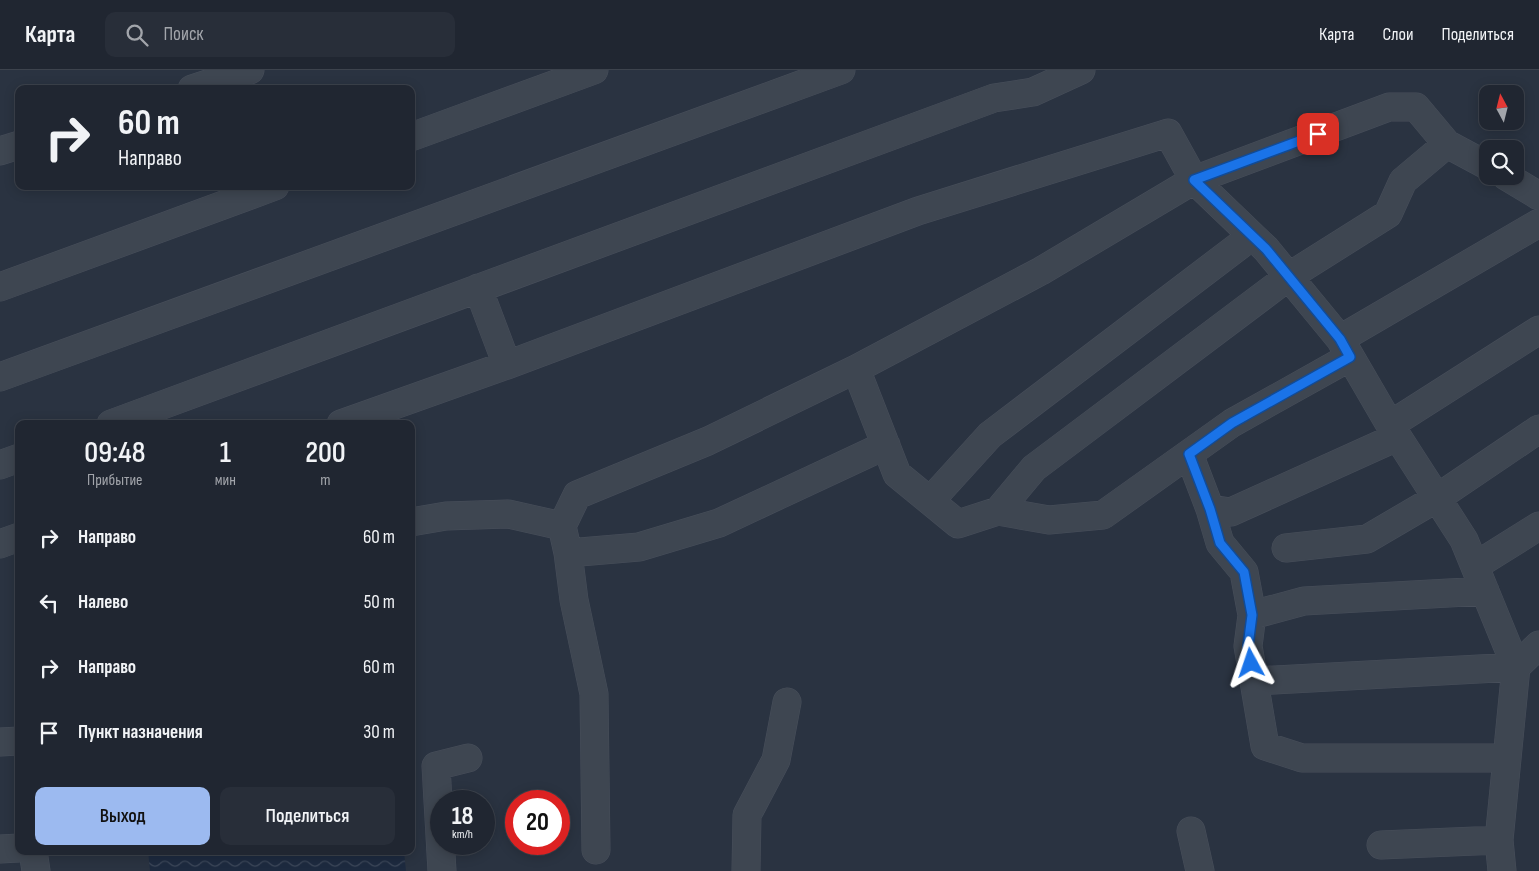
<!DOCTYPE html>
<html lang="ru">
<head>
<meta charset="utf-8">
<style>
	:root { --surface:#202631; --page:#282e39; --text:#f1f3f6; --muted:#a2a5ab; --line:#3d434d; --accent:#9cbaf0 }
	body { margin:0; font-family:"Sofia Sans Condensed",sans-serif; background:var(--page); color:var(--text); height:100vh; display:flex; flex-direction:column; font-size:19px; white-space:nowrap }
	* { box-sizing:border-box; margin:0 }
	p { font-size:16px; color:var(--muted) }
	.icon { flex:none; width:28px; height:28px; fill:none; stroke:currentColor; stroke-width:2; stroke-linecap:round; stroke-linejoin:round }
	.map { position:relative; flex:1; overflow:hidden }
	.details { position:absolute; left:15px; top:350px; width:400px; height:435px; display:flex; flex-direction:column; background:var(--surface); border-radius:10px; box-shadow:0 2px 12px #0003,0 0 0 1px var(--line) }
	.details>* { flex:none }
	.top-card { position:absolute; left:15px; top:15px; width:400px; height:105px; border-radius:10px; box-shadow:0 2px 12px #0003,0 0 0 1px var(--line); background:#202631; color:var(--text); overflow:hidden }
	.needle { width:32px; rotate:353deg }
	.tools { position:absolute; left:1479px; top:15px; display:grid; gap:10px }
	.tools a { display:grid; place-items:center; width:45px; height:45px; border-radius:10px; background:var(--surface); box-shadow:0 2px 12px #0003,0 0 0 1px var(--line); font-size:25px }
	.speed { position:absolute; left:430px; top:720px; display:flex; gap:10px; font-size:25px; font-weight:700; text-align:center }
	.speed>* { display:grid; place-content:center; width:65px; height:65px; border-radius:50%; background:var(--surface); box-shadow:0 2px 12px #0003,0 0 0 1px var(--line); line-height:1 }
	.speed small { font-size:12px; font-weight:400 }
	.speed .limit { border:8px solid #d22; background:#fff; color:#111 }
	.pin { position:absolute; display:grid; place-items:center; width:42px; height:42px; color:#fff; margin:-21px; border-radius:10px; box-shadow:0 2px 8px #0006 }
	.me { position:absolute; width:55px; margin:-28px; rotate:355deg; stroke-linejoin:round; filter:drop-shadow(0 0 4px #0008) }
	.turn { display:flex; align-items:center; gap:18px; height:105px; padding:0 20px; font-size:22px }
	.turn .icon { width:65px; height:65px; stroke-width:2.5 }
	.turn b { display:block; font-size:35px; line-height:42px }
	.eta { display:flex; justify-content:space-evenly; align-items:center; height:85px; text-align:center }
	.eta b { font-size:30px; font-weight:600; line-height:35px }
	.primary-button { display:flex; gap:10px; margin-top:auto; padding:10px 20px }
	.primary-button a { flex:1; height:58px; border-radius:10px; background:var(--accent); color:#111; font-size:20px; font-weight:600; line-height:58px; text-align:center }
	.primary-button a+a { background:var(--page); color:var(--text) }
	ul { padding:0; list-style:none }
	li { display:flex; align-items:center; gap:15px; height:65px; padding:0 20px }
	li div { flex:1 }
	li b { display:block; font-size:19px }
	li em { font-style:normal }
	header { display:flex; align-items:center; gap:30px; box-sizing:border-box; height:70px; padding:0 25px; background:var(--surface); border-bottom:1px solid var(--line) }
	header strong { font-size:24px }
	nav { display:flex; gap:28px; margin-inline-start:auto; font-size:18px }
	.search { width:350px; height:45px; background:var(--page); display:flex; align-items:center; gap:12px; box-sizing:border-box; padding:0 18px; border-radius:10px; color:var(--muted); font-size:19px }
	.map>svg:first-child { display:block }
</style>
</head>
<body>
<header>
<strong>Карта</strong>
<div class="search"><svg class="icon" aria-label="search" viewBox="0 0 24 24"><circle cx="10" cy="10" r="6"/><path d="M15 15l6 6"/></svg>Поиск</div>
<nav><a>Карта</a><a>Слои</a><a>Поделиться</a></nav>
</header>
<div class="map">
<svg width="1539" height="801" viewBox="0 0 1539 801">
	<defs>
		<pattern id="water-waves" width="16" height="10" patternUnits="userSpaceOnUse" patternTransform="scale(1.25)"><rect width="16" height="10" fill="#1d2a3f"/><path d="M0 5q4-4 8 0t8 0" fill="none" stroke="#3c4759"/></pattern>
	</defs>
	<rect width="100%" height="100%" fill="#2a3341"/>
	<path fill="url(#water-waves)" d="M148 781H404L406 801H150Z"/>
	<g fill="none" stroke-linecap="round" stroke-linejoin="round">
		<defs>
			<path id="minor" d="M192 19 250 0
				M411 67 594 0
				M0 81 19 75
				M1506 106 1539 126
				M0 217 275 116
				M478 218 507 295
				M1340 269 1539 153
				M856 299 897 404 958 454 998 441 1049 450 1103 445 1232 353 1350 287
				M0 307 841 0
				M111 354 994 28 1033 22 1081 0
				M341 354 507 295 918 141 1168 63 1194 110 1266 179 1340 269 1390 355 1464 470 1516 597 1499 770 1502 801
				M1390 355 1539 260
				M1189 384 1210 439 1220 473 1244 502 1252 545 1248 576 1265 676 1302 688H1507
				M0 395 19 388
				M930 431 990 365 1252 166
				M1210 439 1231 442 1397 367
				M998 441 1034 398 1288 207 1388 144 1403 111 1447 74
				M411 452 446 446 508 444 562 456
				M0 474 19 467
				M1286 478 1367 469 1437 428 1539 359
				M568 483 639 477 719 453 886 375
				M1475 496 1539 456
				M1252 545 1304 531 1485 521
				M1255 611 1516 597 1539 575
				M0 672 19 671
				M1191 761 1200 801
				M1381 775 1499 770
				M0 779 19 778
				M596 780 594 624 574 530 568 483 562 456 577 425 708 371 856 299 1041 201 1194 110 1389 37H1416L1447 74 1488 96
				M33 781 36 801
				M442 801 436 696 468 688
				M746 801 747 745 776 690 787 632"/>
		</defs>
		<use href="#minor" stroke="#484f5b" stroke-width="29"/>
		<use href="#minor" stroke="#3e4651" stroke-width="28"/>
	</g>
	<g fill="none" stroke-linecap="round" stroke-linejoin="round">
		<defs>
			<path id="route" d="M1251 593 1248 576 1252 545 1244 502 1220 473 1210 439 1189 384 1232 353 1350 287 1340 269 1266 179 1194 110 1318 64"/>
		</defs>
		<use href="#route" stroke="#114b97" stroke-width="12"/>
		<use href="#route" stroke="#1a73e8" stroke-width="9"/>
	</g>
</svg>
<div class="tools">
<a><svg class="needle" viewBox="-14 -14 28 28"><path d="M0-13l5 13h-10z" fill="#e53935"/><path d="M0 13l5-13h-10z" fill="#a2a5ab"/></svg></a>
<a><svg class="icon" aria-label="search" viewBox="0 0 24 24"><circle cx="10" cy="10" r="6"/><path d="M15 15l6 6"/></svg></a>
</div>
<div class="speed"><div>18<small>km/h</small></div><div class="limit">20</div></div>
<div class="pin" style="left:1318px;top:64px;background:#d93025"><svg class="icon" aria-label="arrive" viewBox="0 0 24 24"><path d="M6 21V4h12l-3 4 3 4H6"/></svg></div>
<svg class="me" style="left:1251px;top:593px" viewBox="-20 -20 40 40"><path d="M0-17L14 15 0 8-14 15z" fill="#1a73e8" stroke="#fff" stroke-width="4"/></svg>
<div class="top-card">
<div class="turn"><svg class="icon" aria-label="right" viewBox="0 0 24 24"><path d="M7 20v-9h11M14 6l5 5-5 5"/></svg><div><b>60 m</b>Направо</div></div>
</div>
<section class="details">
<div class="eta">
<div><b>09:48</b><p>Прибытие</p></div>
<div><b>1</b><p>мин</p></div>
<div><b>200</b><p>m</p></div>
</div>
<ul>
<li><svg class="icon" aria-label="right" viewBox="0 0 24 24"><path d="M7 20v-9h11M14 6l5 5-5 5"/></svg><div><b>Направо</b></div><em>60 m</em></li>
<li><svg class="icon" aria-label="left" viewBox="0 0 24 24"><path d="M17 20v-9H6M10 6l-5 5 5 5"/></svg><div><b>Налево</b></div><em>50 m</em></li>
<li><svg class="icon" aria-label="right" viewBox="0 0 24 24"><path d="M7 20v-9h11M14 6l5 5-5 5"/></svg><div><b>Направо</b></div><em>60 m</em></li>
<li><svg class="icon" aria-label="arrive" viewBox="0 0 24 24"><path d="M6 21V4h12l-3 4 3 4H6"/></svg><div><b>Пункт назначения</b></div><em>30 m</em></li>
</ul>
<div class="primary-button"><a>Выход</a><a>Поделиться</a></div>
</section>
</div>
</body>
</html>
